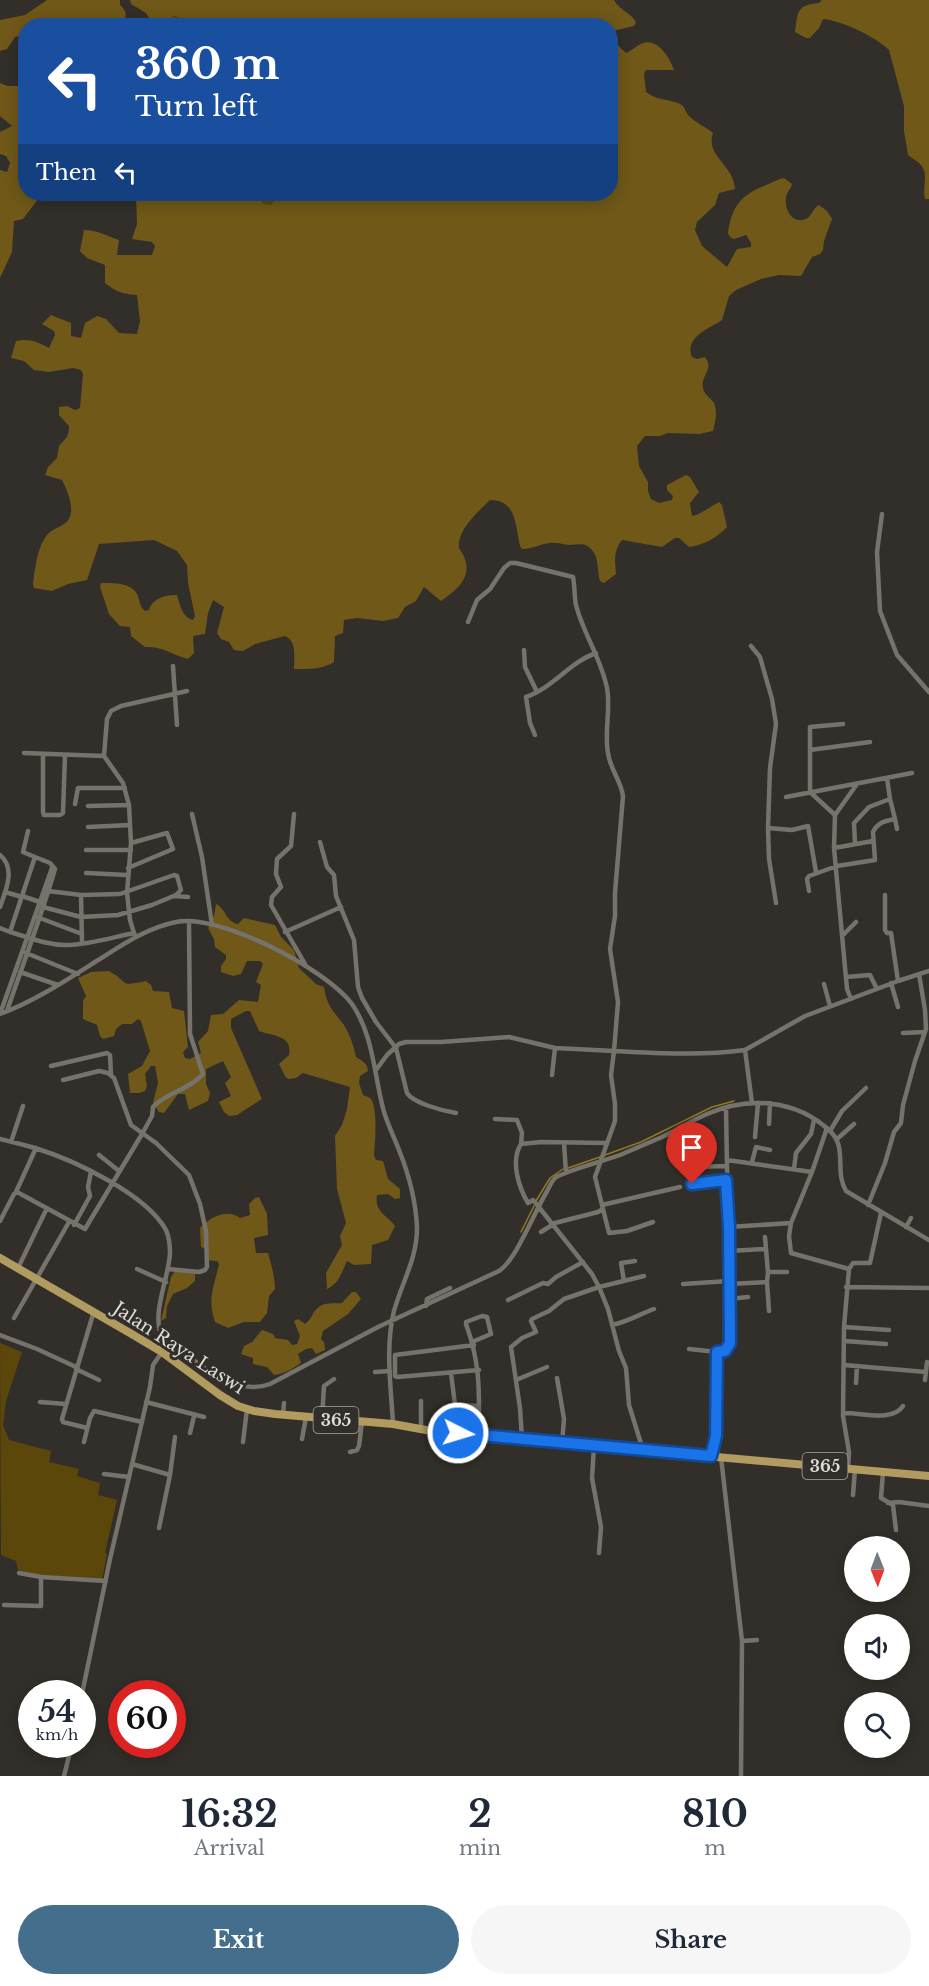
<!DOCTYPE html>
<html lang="en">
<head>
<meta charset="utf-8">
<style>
	:root { --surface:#fff; --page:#f6f6f7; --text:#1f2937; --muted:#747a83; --accent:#436e8c }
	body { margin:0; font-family:"Libre Baskerville",serif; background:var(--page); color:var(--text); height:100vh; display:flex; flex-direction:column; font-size:22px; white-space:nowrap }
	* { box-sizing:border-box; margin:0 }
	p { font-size:20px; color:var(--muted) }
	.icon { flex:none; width:33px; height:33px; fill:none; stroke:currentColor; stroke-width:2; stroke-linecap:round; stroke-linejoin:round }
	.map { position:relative; height:1776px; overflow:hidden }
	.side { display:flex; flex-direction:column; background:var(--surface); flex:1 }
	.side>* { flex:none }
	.top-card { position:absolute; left:18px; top:18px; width:600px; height:183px; border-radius:24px; box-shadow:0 3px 15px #0003; background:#1a4fa0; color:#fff; overflow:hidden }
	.needle { width:39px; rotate:179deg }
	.tools { position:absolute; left:844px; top:1536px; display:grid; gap:12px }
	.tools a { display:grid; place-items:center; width:66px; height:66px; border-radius:50%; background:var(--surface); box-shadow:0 3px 15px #0003; font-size:30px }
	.speed { position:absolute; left:18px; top:1680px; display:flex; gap:12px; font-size:30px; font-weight:700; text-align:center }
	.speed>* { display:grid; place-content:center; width:78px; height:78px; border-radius:50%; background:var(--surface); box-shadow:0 3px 15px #0003; line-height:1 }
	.speed small { font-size:15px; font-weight:400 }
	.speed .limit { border:9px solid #d22; background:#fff; color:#111 }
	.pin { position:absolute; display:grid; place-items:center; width:51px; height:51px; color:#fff; margin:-62px -26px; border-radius:50% 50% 50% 0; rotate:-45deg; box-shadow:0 0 6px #0007 }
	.pin .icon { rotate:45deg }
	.me { position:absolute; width:66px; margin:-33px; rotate:95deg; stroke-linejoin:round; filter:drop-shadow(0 0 4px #0008) }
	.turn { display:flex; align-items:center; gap:21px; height:126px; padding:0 18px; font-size:27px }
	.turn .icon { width:78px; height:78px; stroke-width:2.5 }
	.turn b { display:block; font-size:42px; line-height:51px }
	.then { display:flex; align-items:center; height:57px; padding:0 18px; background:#0003; gap:12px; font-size:22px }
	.eta { display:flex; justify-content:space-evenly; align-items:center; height:102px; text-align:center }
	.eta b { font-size:36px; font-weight:700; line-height:42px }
	.primary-button { display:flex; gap:12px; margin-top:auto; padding:12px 18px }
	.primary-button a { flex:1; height:69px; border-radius:36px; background:var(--accent); color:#fff; font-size:24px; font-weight:700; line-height:69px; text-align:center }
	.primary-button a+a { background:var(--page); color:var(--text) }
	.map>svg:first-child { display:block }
</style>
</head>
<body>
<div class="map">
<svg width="929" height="1776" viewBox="0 0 929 1776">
	<rect width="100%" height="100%" fill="#322f2a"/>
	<path fill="#5c470a" d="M174 16 192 22 195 25 168 26 171 18Z
		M262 194H278L271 205 262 203Z
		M0 1343 22 1352 6 1401 3 1425 9 1440 51 1451 49 1462 79 1469 77 1476 100 1483 98 1495 117 1500 105 1553 107 1554 102 1580 44 1577 18 1570 16 1561 1 1555Z"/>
	<path fill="#6f5818" d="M47 0H120V5C128 11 126 18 123 25L26 26 25 35 15 37 7 49 0 51V20L25 15Z
		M130 0H614C618 9 630 12 636 22L634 26 617 30 613 33C613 41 620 48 626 53 633 50 637 45 643 43 658 38 670 58 674 70H646L644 74 646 92C656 100 667 99 678 103 686 106 684 111 689 116 696 123 706 127 713 133 705 156 734 165 735 189L719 193 715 205 697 222 695 230 702 246 727 267 737 249 751 247V243L746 235 734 239 730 237 728 233C733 196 750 192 780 179L784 178 792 184C791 189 787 192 786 197 784 209 792 225 806 219 812 216 813 208 819 205L827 211 832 219 824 241 823 250 820 254 812 257 801 276 779 275 761 279 736 290 729 296 722 320C709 329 684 337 692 357L697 359 705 357C715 370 700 375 703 388 704 395 711 398 714 403 718 412 715 423 713 431L699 434 668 433 660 436H645L637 446 639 466 648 482V491L651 499 659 503 672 500 673 496 667 490V485L686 475 690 477 699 492 690 503 692 516C702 514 709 507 719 502L722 505 727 527C718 537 702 546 689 547L679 538H675L662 547 622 540C613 551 615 562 616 574L604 583 600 581C597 572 599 561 594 553 588 542 581 544 570 545 563 545 557 542 550 543 540 544 533 549 522 549L520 546C515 525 517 500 490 500 478 512 457 530 459 548 476 572 462 587 441 601L424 587 416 601 405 607 398 618 383 621 357 618 344 620 343 633 335 636 334 662C321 670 308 669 294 669 294 657 297 641 285 636L255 644 243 651 234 650 229 642 221 639 217 633 224 607 213 600 208 613 205 634 193 636 194 653 188 659C170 654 163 646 145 647L131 636 130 627 120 626 109 614 100 587 101 583C112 583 131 582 137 594 140 600 139 606 145 611L149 610C153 598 165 595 177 595 180 605 182 617 193 620L195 616 188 583 187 565 177 551 154 540 99 544 87 580 68 584 52 591 34 588 33 584C35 569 37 546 48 534 52 529 59 528 64 524 78 515 68 492 62 480L45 475 48 467 57 458 59 446C66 438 69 437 69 426L59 415V407L67 406 75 410 80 408 83 374 81 370 73 368 49 372 34 370 24 361 11 358 16 341C30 338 37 342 49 348L55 335 54 331 42 324 51 315 71 323V336L81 338 85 323 97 316 106 319 119 333 137 334 140 321 137 295C123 294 116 292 105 283V265L87 258 80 251 84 230C97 230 107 236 119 240L117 255H152L155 246 152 242 132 239 137 224 136 194H262V203L271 205 278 194H610V26H195L192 22 174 16 171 18 168 25H153L146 13 131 4Z
		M822 0H929V199H925C922 188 929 174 921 165 917 161 912 158 908 155L904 131V106L889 50C874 36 843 21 823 19L819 28 810 38H806L795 32C798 12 796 5 819 3Z
		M0 83 8 86H25L26 194H42L23 219 14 221 12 252 0 278V170L7 172 10 163 6 156 0 154V132L12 126 0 116Z
		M216 904C226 909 226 922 238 924L244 918 275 925 281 937 294 950 299 968 316 984 324 987C327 1007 333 1010 344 1025 350 1035 354 1046 356 1057 362 1061 367 1062 368 1071L360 1076 359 1083 363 1095C365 1096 370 1097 371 1099 378 1109 375 1143 374 1155L376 1160 383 1161 388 1179 400 1189V1198L395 1199 388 1194 377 1195C374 1212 387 1215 395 1226L388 1240 372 1245 371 1264 354 1265 347 1261C342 1272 339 1284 327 1289L326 1273 342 1245 340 1236 346 1223 337 1189 335 1136 342 1125 347 1109 350 1087 303 1073 296 1078 288 1079 285 1076 279 1064 289 1055C293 1035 272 1036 259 1031L250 1011H246L231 1019V1028L262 1099 237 1115 229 1116 224 1112 219 1102 231 1096 225 1083 231 1077 223 1061 206 1069V1084L210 1093 208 1101 189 1110 185 1094H178L164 1113 159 1112 153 1103 158 1083 155 1066H151L145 1074 147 1086 145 1091 139 1093H130L128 1074 142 1066 150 1051 141 1021 138 1019 132 1024H122L116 1029 114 1036 103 1039 100 1036 97 1025 83 1019V1001L86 996 78 978 91 972 109 971C131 983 117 987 146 981L151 985 153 991 169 992 172 1008 184 1011 188 1047 183 1052 185 1058 190 1059 201 1053 198 1042 208 1031 211 1015 223 1014 239 1000 258 1002 261 985 256 982 263 964 260 961H247L241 974 233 976 221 972V966L226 959V955L215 947 214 939 208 928 214 916Z
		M259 1197 267 1214 268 1233V1235L254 1238 256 1253H268C271 1264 275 1277 275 1289L269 1296 267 1313 260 1322H244L228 1328 215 1322C207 1299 214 1287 219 1264L217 1261 207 1260 206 1249 201 1247 200 1228C210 1217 227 1208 240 1218L250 1215 249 1204 255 1198Z
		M175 1271 195 1273V1281L187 1288 173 1294 167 1306 166 1318 161 1321 171 1277Z
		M352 1292H356L361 1299 348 1314 323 1331 321 1339 324 1342 325 1350 316 1354 312 1348 306 1349 298 1354 301 1363C292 1369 284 1374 274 1375L267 1367 253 1364V1358L241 1354 244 1346 252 1342 262 1330 273 1334 275 1338 288 1340 292 1345 297 1344 300 1336 294 1321 298 1319 305 1324C310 1320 311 1317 314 1312 322 1301 331 1304 342 1303Z"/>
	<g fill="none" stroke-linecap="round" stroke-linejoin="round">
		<path stroke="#967723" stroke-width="1.5" d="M605 1155 641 1142 712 1107 734 1101
			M568 1168 600 1157
			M536 1201 550 1178 563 1169
			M521 1232 534 1206"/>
		<path stroke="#76736d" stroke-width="4.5" d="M882 514 877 552 880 611 897 655 929 692
			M468 622 477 600 490 589 504 568 510 563H516L573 577C575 586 574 596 576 605 583 633 601 658 607 688 611 709 604 731 608 753 610 769 621 781 623 796L615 893V916L610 949 618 1002 614 1051C658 1053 701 1056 745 1050L752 1103
			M751 646 760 657 772 699 776 724 770 768 768 828 792 830 808 826 816 872
			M524 650 525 667 537 692
			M173 666 177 725
			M535 735 530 723 526 697C553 688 570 662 596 653
			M810 750V727L843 724
			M24 753 104 756
			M43 754V812L44 815H60L63 813 65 755
			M786 797 912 773
			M75 804 78 788H125
			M88 806 129 805
			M192 814 202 857 212 925
			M294 814 291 846 277 859 276 874 281 887 272 897 271 905 305 964
			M835 815 810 792V750L870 742
			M895 819 897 829
			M88 827 130 825
			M768 828 769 859 776 903
			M28 831 23 852 35 857
			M320 842 327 867 334 875 336 896 354 940 358 987 362 998 376 1022 396 1048 407 1093C413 1103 443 1111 456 1113
			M855 844 854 823 869 807 890 799 887 778
			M834 848 873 841
			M86 850H131
			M0 855C16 868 6 890 0 907
			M128 868 173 849 167 833 131 843
			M86 873 127 875
			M809 891 807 879 809 876 837 866 875 860 873 832C878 822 885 821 895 819L890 799
			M5 892 22 897
			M81 895 82 943
			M885 895V930L887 933H891L898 981
			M22 896 40 902
			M174 896 188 897
			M43 907 81 917 118 915 152 905 176 895 181 890 177 876 174 875 120 894 81 895 48 891
			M37 917 82 934
			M0 928 10 932
			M285 932 341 907
			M134 933 130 920 127 893 131 843 129 805 123 783 104 756 107 719 111 711 121 706 187 691
			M843 935 856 922
			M26 953 78 974
			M20 972 58 985
			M846 977 870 975 877 989
			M891 983 898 1007
			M824 984 830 1006
			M851 999 847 989 834 848 835 815 857 784
			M7 1011C23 964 41 917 55 869L50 863 35 857 10 932C28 937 46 945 65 945 84 946 114 937 134 933L136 937
			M0 1014C33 1002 65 981 95 962 121 946 146 928 176 922 219 913 326 969 352 1004 374 1036 374 1076 384 1112 388 1125 394 1137 399 1150 409 1175 416 1201 417 1228 417 1259 402 1282 394 1311 385 1347 391 1387 393 1424
			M0 1014 52 868
			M903 1033 925 1032
			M745 1050 805 1016 898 981 929 971
			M51 1066 107 1053 110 1055 111 1074
			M376 1070 387 1055 399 1044 406 1042H441L509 1037 555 1048 614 1051 611 1075 615 1104V1121L595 1177 609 1233 627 1231 653 1222
			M552 1075 555 1048
			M63 1080 99 1071 108 1073 114 1078 131 1125 156 1143 189 1175 200 1204 206 1231 207 1267 205 1270 199 1272 168 1269
			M495 1119 517 1120 522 1133 521 1144
			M769 1124 770 1103
			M830 1131 842 1111 866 1088
			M755 1137 758 1103
			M0 1139C12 1142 24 1145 35 1148 74 1160 146 1194 166 1230 169 1237 170 1245 170 1253 169 1277 152 1312 161 1334 189 1356 232 1399 270 1384L378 1327 499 1271C516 1260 534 1213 546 1193 549 1188 551 1182 555 1178 562 1172 607 1160 620 1155 634 1149 648 1143 662 1137 677 1130 691 1121 707 1114 748 1096 796 1099 830 1131 848 1148 834 1171 846 1191L929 1240
			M837 1139 854 1124
			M11 1142 23 1106
			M564 1143 566 1173
			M607 1143 541 1142 521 1144C510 1161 519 1188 528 1203L533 1200 538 1206 592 1274 599 1287 608 1309 619 1351 626 1368 629 1405 643 1450
			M99 1155 119 1171
			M727 1160 812 1172
			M752 1162 756 1147 770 1150
			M692 1167 726 1166
			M794 1169 796 1153 811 1134 814 1120
			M692 1184 726 1180
			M16 1192 36 1148
			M602 1205 680 1187
			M868 1205 885 1163 894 1132 901 1123 903 1105 915 1061 926 1029 925 1010 919 974
			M0 1221 14 1194 17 1192 85 1229 142 1134 152 1116 153 1107C167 1092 189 1090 203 1074L190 1034 189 921
			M791 1223 789 1236 791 1253 849 1269
			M551 1224 598 1212 603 1209
			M74 1225 90 1196 88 1187 91 1172
			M729 1227 791 1223 812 1172 827 1128
			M906 1227 911 1218
			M541 1232 552 1225
			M765 1237 768 1273
			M729 1251 766 1249
			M18 1268 47 1208
			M137 1269 166 1282
			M624 1281 621 1263 635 1261
			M767 1282 768 1272H787
			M683 1284 729 1281
			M729 1284 767 1282 769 1311
			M846 1287 929 1288
			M729 1299 748 1297
			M508 1300 543 1283 548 1284 556 1277 583 1262
			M426 1306 427 1299 450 1288
			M14 1318 69 1222
			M612 1325C627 1322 640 1314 654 1309
			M844 1327 889 1330
			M0 1335 37 1349 76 1367
			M844 1341 886 1344
			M472 1342 491 1334 487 1317 482 1316 466 1322V1324C481 1365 479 1393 479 1435
			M474 1345 395 1355V1376L397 1377 479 1370
			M689 1349 717 1352
			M844 1365 926 1372
			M76 1369 99 1380
			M375 1372 390 1371
			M451 1373 455 1405 479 1406
			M557 1378 564 1419 562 1443
			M516 1380 547 1367
			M925 1380 927 1362
			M856 1383 857 1366
			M40 1402 66 1404
			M146 1402 204 1417
			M843 1413C860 1412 892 1423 903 1406
			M283 1415 284 1403
			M322 1418 324 1386 334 1379
			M87 1428 63 1422 62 1419 94 1311
			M421 1429V1401
			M190 1433 194 1416
			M302 1439 306 1417
			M522 1439 520 1408 511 1347 522 1338 536 1332 531 1321 532 1319 549 1311 564 1299 599 1287 644 1276
			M84 1442 90 1418 94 1411 142 1422
			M243 1442 247 1409
			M594 1446 592 1478 601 1527 599 1553
			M350 1452 357 1450 359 1446 362 1422
			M711 1456 716 1436 717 1352 725 1351 730 1343 726 1108
			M721 1457 742 1641 741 1776
			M132 1464 170 1475 159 1528
			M848 1469 849 1452 843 1416 844 1327 849 1269 853 1263H870L881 1213
			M883 1472 881 1498 893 1505 896 1530
			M104 1474 129 1477
			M170 1475 175 1437
			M853 1495 855 1469
			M888 1503 899 1502 929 1506
			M19 1573 41 1577
			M4 1605 41 1606V1577L106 1581
			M742 1641 757 1640
			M82 1694 110 1559 150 1387 153 1365 162 1352
			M64 1776 72 1744"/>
		<path stroke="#b29b5f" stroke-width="8" d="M0 1258 130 1333 162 1352 220 1395 238 1406 254 1411 275 1414 393 1424 437 1432 929 1476"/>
	</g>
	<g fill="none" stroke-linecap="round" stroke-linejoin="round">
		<defs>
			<path id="route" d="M458 1433 711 1456 716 1436 717 1352 725 1351 730 1343 729 1227 726 1180 692 1184"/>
		</defs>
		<use href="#route" stroke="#114b97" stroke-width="15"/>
		<use href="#route" stroke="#1a73e8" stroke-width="10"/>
	</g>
	<g text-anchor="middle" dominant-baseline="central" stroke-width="6" stroke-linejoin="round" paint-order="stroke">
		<g fill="#322f2a" stroke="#aba9a5" stroke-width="1.5">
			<rect x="313.5" y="1407" width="45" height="26" rx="4.5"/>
			<rect x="802.5" y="1453" width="45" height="26" rx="4.5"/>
		</g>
		<g font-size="16" font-weight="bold" fill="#dfddda">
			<text x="336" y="1420">365</text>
			<text x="825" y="1466">365</text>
		</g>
		<g font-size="18" fill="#dfddda" stroke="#322f2a">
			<text transform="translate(179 1348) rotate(33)">Jalan Raya Laswi</text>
		</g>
	</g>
</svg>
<div class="tools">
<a><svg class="needle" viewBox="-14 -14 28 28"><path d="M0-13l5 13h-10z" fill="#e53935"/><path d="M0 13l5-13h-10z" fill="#747a83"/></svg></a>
<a><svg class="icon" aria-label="sound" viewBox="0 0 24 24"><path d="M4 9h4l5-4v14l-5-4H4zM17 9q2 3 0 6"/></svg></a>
<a><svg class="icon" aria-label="search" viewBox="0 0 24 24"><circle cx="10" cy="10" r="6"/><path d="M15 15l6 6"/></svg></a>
</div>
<div class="speed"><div>54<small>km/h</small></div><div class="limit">60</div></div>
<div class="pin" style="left:692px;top:1184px;background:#d93025"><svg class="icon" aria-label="arrive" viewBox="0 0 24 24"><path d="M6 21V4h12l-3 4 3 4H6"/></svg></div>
<svg class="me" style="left:458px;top:1433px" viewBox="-20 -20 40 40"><circle r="17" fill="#1a73e8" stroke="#fff" stroke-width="3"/><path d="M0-11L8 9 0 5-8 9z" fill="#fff"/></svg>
<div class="top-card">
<div class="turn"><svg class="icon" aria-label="left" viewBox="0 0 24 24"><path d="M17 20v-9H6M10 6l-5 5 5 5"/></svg><div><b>360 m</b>Turn left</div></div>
<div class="then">Then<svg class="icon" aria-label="left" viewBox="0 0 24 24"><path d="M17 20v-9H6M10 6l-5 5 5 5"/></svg></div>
</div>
</div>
<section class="side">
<div class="eta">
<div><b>16:32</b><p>Arrival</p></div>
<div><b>2</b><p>min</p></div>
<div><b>810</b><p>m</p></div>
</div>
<div class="primary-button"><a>Exit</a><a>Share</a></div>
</section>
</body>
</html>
